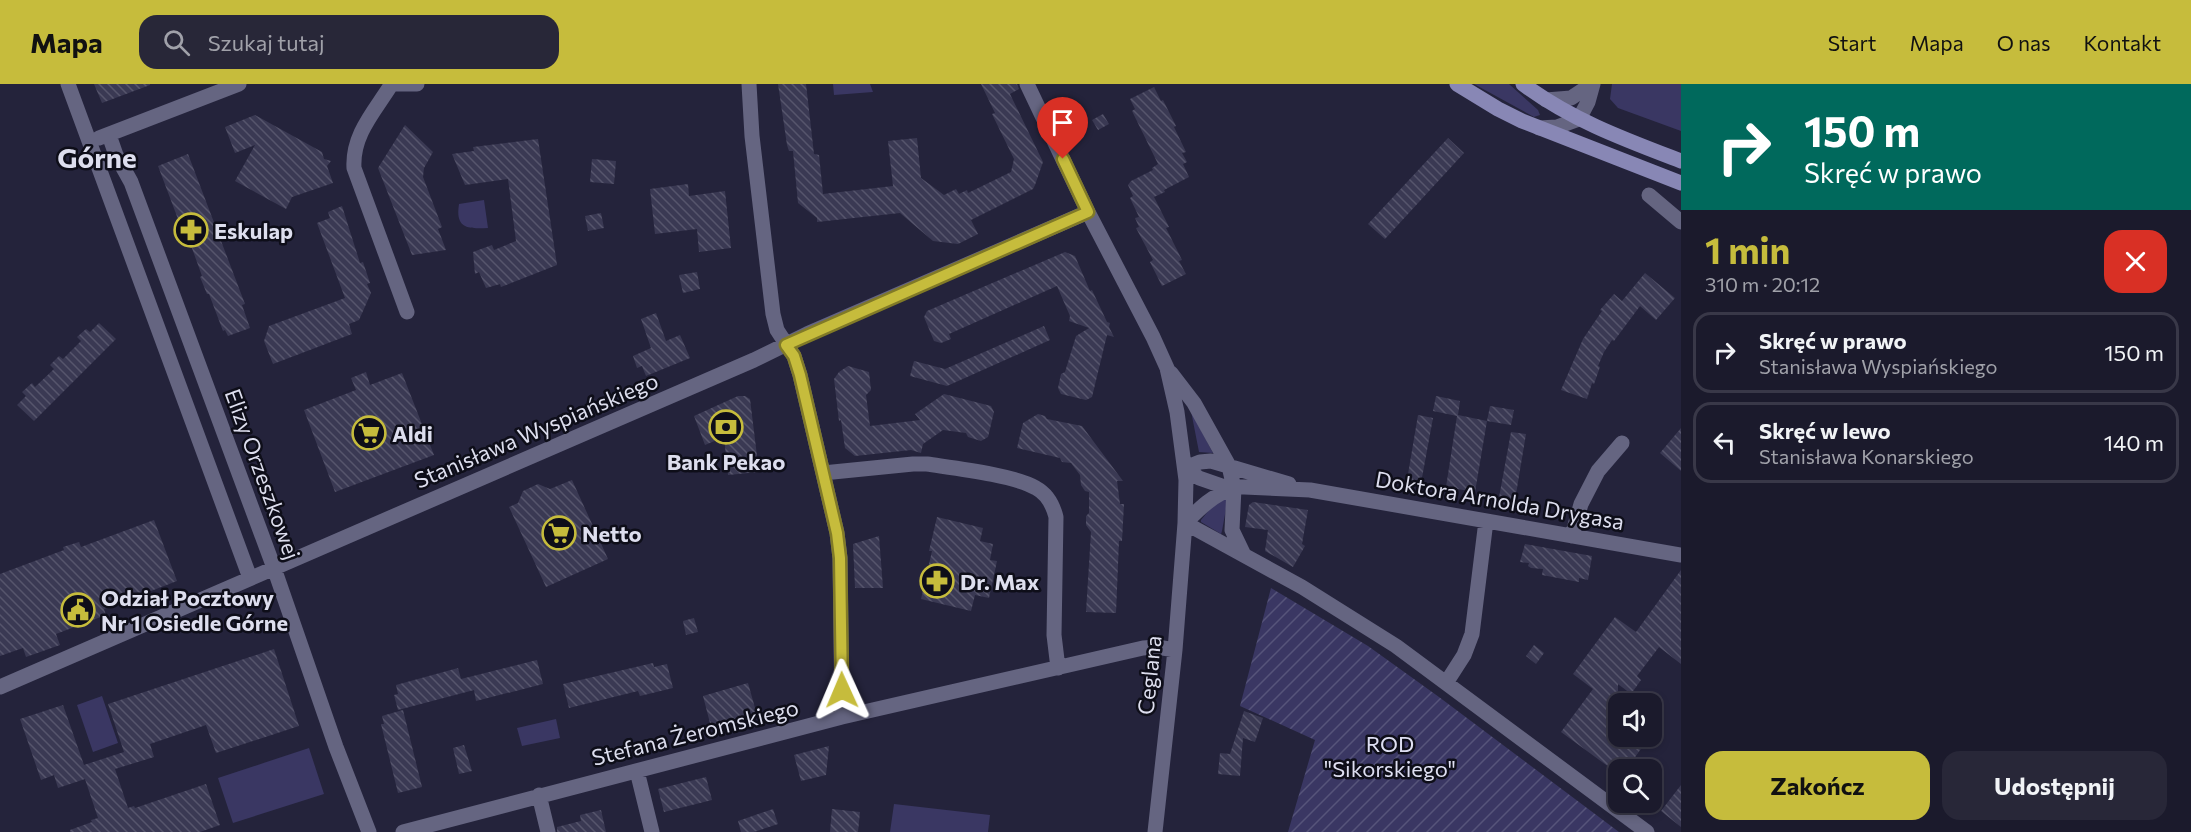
<!DOCTYPE html>
<html lang="pl">
<head>
<meta charset="utf-8">
<style>
	:root { --surface:#1b1a2c; --page:#282738; --text:#f1f3f6; --muted:#a0a1a9; --line:#393848; --accent:#c6bc3c }
	body { margin:0; font-family:Commissioner,sans-serif; background:var(--page); color:var(--text); height:100vh; display:flex; flex-direction:column; font-size:22px; white-space:nowrap }
	* { box-sizing:border-box; margin:0 }
	p { font-size:20px; color:var(--muted) }
	.icon { flex:none; width:33px; height:33px; fill:none; stroke:currentColor; stroke-width:2; stroke-linecap:round; stroke-linejoin:round }
	.map { position:relative; flex:1; overflow:hidden }
	.side { display:flex; flex-direction:column; background:var(--surface); width:510px }
	.side>* { flex:none }
	.top-card { background:#00695c; color:#fff; overflow:hidden }
	.controls { position:absolute; left:1608px; top:609px; display:grid; gap:12px }
	.controls a { display:grid; place-items:center; width:54px; height:54px; border-radius:12px; background:var(--surface); box-shadow:0 3px 9px #0003,0 0 0 2px var(--line); font-size:30px }
	.pin { position:absolute; display:grid; place-items:center; width:51px; height:51px; color:#fff; margin:-62px -26px; border-radius:50% 50% 50% 0; rotate:-45deg; box-shadow:0 0 6px #0007 }
	.pin .icon { rotate:45deg }
	.me { position:absolute; width:66px; margin:-33px; rotate:359deg; stroke-linejoin:round; filter:drop-shadow(0 0 4px #0008) }
	.turn { display:flex; align-items:center; gap:21px; height:126px; padding:0 24px; font-size:27px }
	.turn .icon { width:78px; height:78px; stroke-width:2.5 }
	.turn b { display:block; font-size:42px; line-height:51px }
	.round { display:grid; place-items:center; flex:none; width:63px; height:63px; border-radius:18px; background:var(--page) }
	.summary { display:flex; align-items:center; justify-content:space-between; height:102px; padding:0 24px }
	h1 { font-size:36px; font-weight:700; line-height:45px; color:var(--accent) }
	.action { display:flex; gap:12px; margin-top:auto; padding:12px 24px }
	.action a { flex:1; height:69px; border-radius:18px; background:var(--accent); color:#111; font-size:24px; font-weight:700; line-height:69px; text-align:center }
	.action a+a { background:var(--page); color:var(--text) }
	ul { padding:0; list-style:none }
	li { display:flex; align-items:center; gap:18px; height:81px; margin:0 12px 9px; padding:0 12px; border:3px solid var(--line); border-radius:18px }
	li div { flex:1 }
	li b { display:block; font-size:22px }
	li em { font-style:normal }
	header { display:flex; align-items:center; gap:36px; box-sizing:border-box; height:84px; padding:0 30px; background:var(--accent); color:#111 }
	header strong { font-size:28px }
	nav { display:flex; gap:33px; margin-inline-start:auto; font-size:21px }
	.search { width:420px; height:54px; background:var(--page); display:flex; align-items:center; gap:15px; box-sizing:border-box; padding:0 21px; border-radius:18px; color:var(--muted); font-size:22px }
	main { display:flex; flex:1; min-height:0 }
	.map>svg:first-child { display:block }
</style>
</head>
<body>
<header>
<strong>Mapa</strong>
<div class="search"><svg class="icon" aria-label="search" viewBox="0 0 24 24"><circle cx="10" cy="10" r="6"/><path d="M15 15l6 6"/></svg>Szukaj tutaj</div>
<nav><a>Start</a><a>Mapa</a><a>O nas</a><a>Kontakt</a></nav>
</header>
<main>
<div class="map">
<svg width="1681" height="748" viewBox="0 0 1681 748">
	<defs>
		<pattern id="garden-furrows" width="10" height="10" patternUnits="userSpaceOnUse" patternTransform="scale(1.5)"><rect width="10" height="10" fill="#3a3763"/><path d="M-1 1l2-2M0 10L10 0M9 11l2-2" fill="none" stroke="#56547a"/></pattern>
		<pattern id="building-back-hatch" width="6" height="6" patternUnits="userSpaceOnUse" patternTransform="scale(1.5)"><rect width="6" height="6" fill="#3a3953"/><path d="M-1 5l2 2M0 0l6 6M5-1l2 2" fill="none" stroke="#56556c"/></pattern>
	</defs>
	<rect width="100%" height="100%" fill="#24233b"/>
	<path fill="#3a3763" d="M833 0H870L873 8 834 11Z
		M1474 0H1509L1538 26 1540 31 1534 33Z
		M1612 0H1681V47L1618 24 1610 15Z
		M484 116 488 144C468 145 455 145 459 120Z
		M1191 327 1213 369 1199 368Z
		M1228 414 1222 447 1221 450 1201 438V436L1214 420Z
		M102 612 118 659 93 668 77 621Z
		M556 635 560 654 522 662 517 644Z
		M309 664 324 710 233 739 218 694Z
		M894 720 990 731 988 748H890Z"/>
	<path fill="url(#garden-furrows)" d="M1271 504 1368 562 1439 613 1619 748H1288L1315 656 1240 622Z"/>
	<path fill="url(#building-back-hatch)" d="M94 0H150V1L102 19Z
		M778 0H806L814 70 819 71 823 110 893 102 888 57 917 54 921 94 944 111 956 105 959 110 967 106 968 109 1011 88 1014 75 992 30 995 29 981 0H1017L1019 5 1010 10 1043 78 1035 101 1033 105 971 136 978 150 958 160 933 157 900 129 817 138V134L798 119 793 67H789L787 61Z
		M1154 3 1161 17 1163 16 1176 42 1174 43 1186 68 1182 69 1187 78 1183 80 1189 93 1164 106 1165 108 1154 113 1169 143 1166 144 1182 176 1179 177 1186 190 1162 202 1150 178 1153 176 1136 144 1139 143 1135 134 1139 133 1130 114 1133 112 1128 101 1131 97 1153 86 1152 84 1158 80 1132 27 1135 25 1130 15Z
		M1103 30 1109 40 1098 46 1092 36Z
		M255 31 322 68 324 75 331 77 327 82 333 99 292 113 286 125 235 97 255 61 235 69 225 43Z
		M405 41 433 68 424 84 423 93 442 143 438 145 446 166 412 171 378 84Z
		M1448 54 1464 69 1385 155 1368 140Z
		M538 55 557 181 501 203 500 200 486 204 479 188 475 190 473 168 492 161 494 166 516 157 508 95 465 101 452 70 474 67 473 63Z
		M188 70 245 220 242 221 250 244 228 252 225 246 223 247 209 210H207L200 193 202 192 184 142 181 143 158 82Z
		M592 75 616 77 614 100 590 98Z
		M688 100 689 112 725 107 731 164 699 168 697 145 655 150 650 105Z
		M342 122 360 179 363 178 370 199 367 200 371 209 359 236 349 240 352 250 273 280 264 257 269 242 345 214 317 139 330 134 328 128Z
		M601 129 604 144 588 147 585 132Z
		M1065 168 1075 172 1090 207 1092 206 1107 238 1110 239 1109 243 1114 253 1107 251 1092 313 1086 316 1061 310 1058 304 1061 290 1065 288 1076 252 1089 244 1069 237 1070 232 1057 202 949 250 951 255 941 259 934 257 924 233 927 227Z
		M697 188 700 205 683 209 679 191Z
		M1645 189 1675 214 1656 236 1640 222 1614 257 1612 256 1604 268 1598 282 1600 283 1594 300 1592 299 1587 315 1561 306 1583 255 1602 227 1600 226 1614 210 1622 217Z
		M656 229 666 257 680 251 690 274 646 292 642 282 637 284 633 272 651 264 641 235Z
		M99 239 116 255 34 337 17 321 26 312 22 308 32 299 35 303 54 285 50 281 59 272 63 275 81 257 77 253 86 245 90 248Z
		M1044 242 1050 256 947 302 910 292 914 277 945 285Z
		M848 282 869 288 871 306 866 311 870 342 920 336 915 330 944 310 991 322 994 328 988 353 981 357 968 353 966 349 943 346 923 360 921 369 911 366 855 372 845 364 841 336 839 337 834 295 839 288Z
		M366 288 370 301 402 289 434 371 335 408 304 326 356 306 351 294Z
		M738 312H745L750 315 759 388 728 391 724 353 705 361 694 332Z
		M1436 312 1460 317 1458 331 1487 337 1490 322 1514 326 1511 341 1487 337 1475 408 1446 403 1457 332 1433 327Z
		M1038 330 1045 332 1047 335 1082 342 1123 397H1117L1120 420H1124L1122 457H1119L1116 529 1086 528 1091 448 1086 441V432L1089 429V408L1085 407 1081 401 1080 391 1071 379 1062 378 1060 374 1017 364 1023 339Z
		M1418 331 1433 334 1421 399 1407 396Z
		M1681 344V387L1660 369Z
		M1511 348 1526 350 1514 422 1498 419Z
		M572 396 608 475 546 503 509 423 518 419 523 407 538 400 550 405Z
		M1253 418 1308 426 1302 460 1305 462 1293 483 1265 467 1268 446 1245 443 1249 421Z
		M937 433 983 444 980 457 993 460 990 476 997 477 989 514 975 511 971 527 921 515 932 467H929Z
		M154 436 177 497 104 525 106 531 56 550 60 561 26 573 23 564 0 572V490L64 466 63 463 79 458 81 463Z
		M879 452 883 504H855L853 460Z
		M1525 460 1592 472 1588 496 1579 494V498L1542 491 1543 485 1531 484 1528 482 1529 479 1520 478Z
		M1681 486V580L1659 563 1637 592 1641 596 1631 610 1618 600V652H1650L1626 686H1613L1561 648 1593 605 1573 590 1615 533 1636 548Z
		M694 534 698 548 686 551 683 537Z
		M1534 561 1544 569 1536 580 1526 572Z
		M274 565 299 642 216 669 206 641 150 660 154 673 115 685 128 724 134 722 135 724 206 700 220 741 200 748H70V746L92 738 91 736 98 734 85 695 58 704 54 691 41 696 20 635 63 621 84 681 124 668 108 620Z
		M537 576 543 600 476 617 474 606 398 626 394 611 398 610 396 601 458 584 461 595Z
		M653 579 654 583 667 580 673 604 640 612 638 607 569 624 563 600Z
		M748 599 757 631 711 643 703 612Z
		M403 626 422 703 398 709 381 640H384L382 632Z
		M1244 627 1263 634 1255 658 1243 654 1240 692 1218 690 1220 669 1230 670Z
		M464 661 472 687 459 690 453 664Z
		M829 662 826 691 801 697 794 671Z
		M706 693 712 716 664 728 658 705Z
		M1681 701V743L1661 727Z
		M773 725 778 740 754 748H741L738 737Z
		M832 725 860 728 858 748H830Z
		M601 726 606 748H557V743L581 737 580 731Z"/>
	<g fill="none" stroke-linecap="round" stroke-linejoin="round">
		<path stroke="#656581" stroke-width="15" d="M68 0 250 494
			M390 0H417
			M749 0 752 52 773 230 777 246 794 272 800 291 837 449 840 474 842 633
			M1027 0 1088 128 1153 253 1167 284 1177 328 1186 396 1185 439 1175 566 1155 748
			M391 1C374 28 352 51 354 84L407 228
			M1546 16 1571 14 1592 0
			M1539 44 1557 43 1579 35 1588 18 1593 0
			M109 51 116 71 131 98 274 484 336 663 369 748
			M99 54 239 0
			M1649 111 1681 138
			M1171 289 1194 319 1229 382 1234 404 1232 446 1244 471
			M1185 384 1199 394 1222 402 1310 406 1681 471
			M1185 384 1200 378 1211 377 1289 400
			M823 389 913 380H927C953 384 1014 391 1036 404 1047 410 1053 421 1056 433L1054 551 1058 584
			M1185 439 1302 503 1396 562 1647 748
			M1185 439C1200 424 1213 411 1233 404
			M1572 452 1581 420 1598 387 1622 359
			M1446 599 1464 571 1472 550 1486 437
			M0 603 754 276 807 250 1088 128
			M637 687 652 748
			M539 711 548 748
			M403 748 842 633 1143 564 1157 563 1175 566"/>
		<path stroke="#8887b5" stroke-width="15" d="M1457 0 1498 25 1522 37 1681 99
			M1523 0C1571 36 1626 56 1681 77"/>
	</g>
	<g fill="none" stroke-linecap="round" stroke-linejoin="round">
		<defs>
			<path id="route" d="M842 606 840 474 837 449 800 291 794 272 786 261 1088 128 1063 75"/>
		</defs>
		<use href="#route" stroke="#817a27" stroke-width="15"/>
		<use href="#route" stroke="#c6bc3c" stroke-width="10"/>
	</g>
	<defs>
		<symbol id="pharmacy-ring" viewBox="-11 -11 22 22"><circle r="9.5" fill="#0e0e19" stroke="#c6bc3c" stroke-width="1.5"/><path d="M-2-6h4v4h4v4h-4v4h-4v-4h-4v-4h4Z" fill="#c6bc3c"/></symbol>
		<symbol id="bank-ring" viewBox="-11 -11 22 22"><circle r="9.5" fill="#0e0e19" stroke="#c6bc3c" stroke-width="1.5"/><path d="M-6-4H6V4H-6ZM0-2.3a2.3 2.3 0 1 0 0 4.6a2.3 2.3 0 1 0 0-4.6Z" fill="#c6bc3c"/></symbol>
		<symbol id="supermarket-ring" viewBox="-11 -11 22 22"><circle r="9.5" fill="#0e0e19" stroke="#c6bc3c" stroke-width="1.5"/><path d="M-6-5.5h2.5l.6 2H6L4.5 2H-2.5L-4.4-4H-6ZM-1.5 3.2a1.3 1.3 0 1 0 .1 0ZM3 3.2a1.3 1.3 0 1 0 .1 0Z" fill="#c6bc3c"/></symbol>
		<symbol id="civic-ring" viewBox="-11 -11 22 22"><circle r="9.5" fill="#0e0e19" stroke="#c6bc3c" stroke-width="1.5"/><path d="M-.6-6.5H3V-4.5H.6V-3L4-1V1h2V6H-6V1h2V-1L-.6-3ZM-1.2 2.5V6h2.4V2.5Z" fill="#c6bc3c"/></symbol>
	</defs>
	<g fill-rule="evenodd">
		<use href="#pharmacy-ring" x="172" y="127" width="38" height="38"/>
		<use href="#bank-ring" x="707" y="324" width="38" height="38"/>
		<use href="#supermarket-ring" x="350" y="330" width="38" height="38"/>
		<use href="#supermarket-ring" x="540" y="430" width="38" height="38"/>
		<use href="#pharmacy-ring" x="918" y="478" width="38" height="38"/>
		<use href="#civic-ring" x="59" y="507" width="38" height="38"/>
	</g>
	<g text-anchor="middle" dominant-baseline="central" stroke-width="5" stroke-linejoin="round" paint-order="stroke">
		<g font-size="22" font-weight="bold" fill="#dddeee" stroke="#0e0e19" text-anchor="start">
			<text x="214" y="146">Eskulap</text>
			<text x="392" y="349">Aldi</text>
			<text x="726" y="377" text-anchor="middle">Bank Pekao</text>
			<text x="582" y="449">Netto</text>
			<text x="960" y="497">Dr. Max</text>
			<text x="101" y="513">Odział Pocztowy<tspan x="101" dy="25">Nr 1 Osiedle Górne</tspan></text>
		</g>
		<g font-size="22" fill="#dddeee" stroke="#0e0e19">
			<text transform="translate(536 346) rotate(-23)">Stanisława Wyspiańskiego</text>
			<text transform="translate(263 390) rotate(70)">Elizy Orzeszkowej</text>
			<text transform="translate(1500 416) rotate(10)">Doktora Arnolda Drygasa</text>
			<text transform="translate(1149 591) rotate(-84)">Ceglana</text>
			<text transform="translate(695 648) rotate(-14)">Stefana Żeromskiego</text>
		</g>
		<g font-size="22" fill="#dedff2" stroke="#0e0e19">
			<text x="1390" y="659">ROD<tspan x="1390" dy="25">"Sikorskiego"</tspan></text>
		</g>
		<g font-size="28" font-weight="bold" fill="#dddeee" stroke="#0e0e19">
			<text x="97" y="73">Górne</text>
		</g>
	</g>
</svg>
<div class="controls">
<a><svg class="icon" aria-label="sound" viewBox="0 0 24 24"><path d="M4 9h4l5-4v14l-5-4H4zM17 9q2 3 0 6"/></svg></a>
<a><svg class="icon" aria-label="search" viewBox="0 0 24 24"><circle cx="10" cy="10" r="6"/><path d="M15 15l6 6"/></svg></a>
</div>
<div class="pin" style="left:1063px;top:75px;background:#d93025"><svg class="icon" aria-label="arrive" viewBox="0 0 24 24"><path d="M6 21V4h12l-3 4 3 4H6"/></svg></div>
<svg class="me" style="left:842px;top:606px" viewBox="-20 -20 40 40"><path d="M0-17L14 15 0 8-14 15z" fill="#c6bc3c" stroke="#fff" stroke-width="4"/></svg>
</div>
<section class="side">
<div class="top-card">
<div class="turn"><svg class="icon" aria-label="right" viewBox="0 0 24 24"><path d="M7 20v-9h11M14 6l5 5-5 5"/></svg><div><b>150 m</b>Skręć w prawo</div></div>
</div>
<div class="summary"><div><h1>1 min</h1><p>310 m · 20:12</p></div><a class="round" style="background:#d93025;color:#fff"><svg class="icon" aria-label="close" viewBox="0 0 24 24"><path d="M6 6l12 12M18 6L6 18"/></svg></a></div>
<ul>
<li><svg class="icon" aria-label="right" viewBox="0 0 24 24"><path d="M7 20v-9h11M14 6l5 5-5 5"/></svg><div><b>Skręć w prawo</b><p>Stanisława Wyspiańskiego</p></div><em>150 m</em></li>
<li><svg class="icon" aria-label="left" viewBox="0 0 24 24"><path d="M17 20v-9H6M10 6l-5 5 5 5"/></svg><div><b>Skręć w lewo</b><p>Stanisława Konarskiego</p></div><em>140 m</em></li>
</ul>
<div class="action"><a>Zakończ</a><a>Udostępnij</a></div>
</section>
</main>
</body>
</html>
